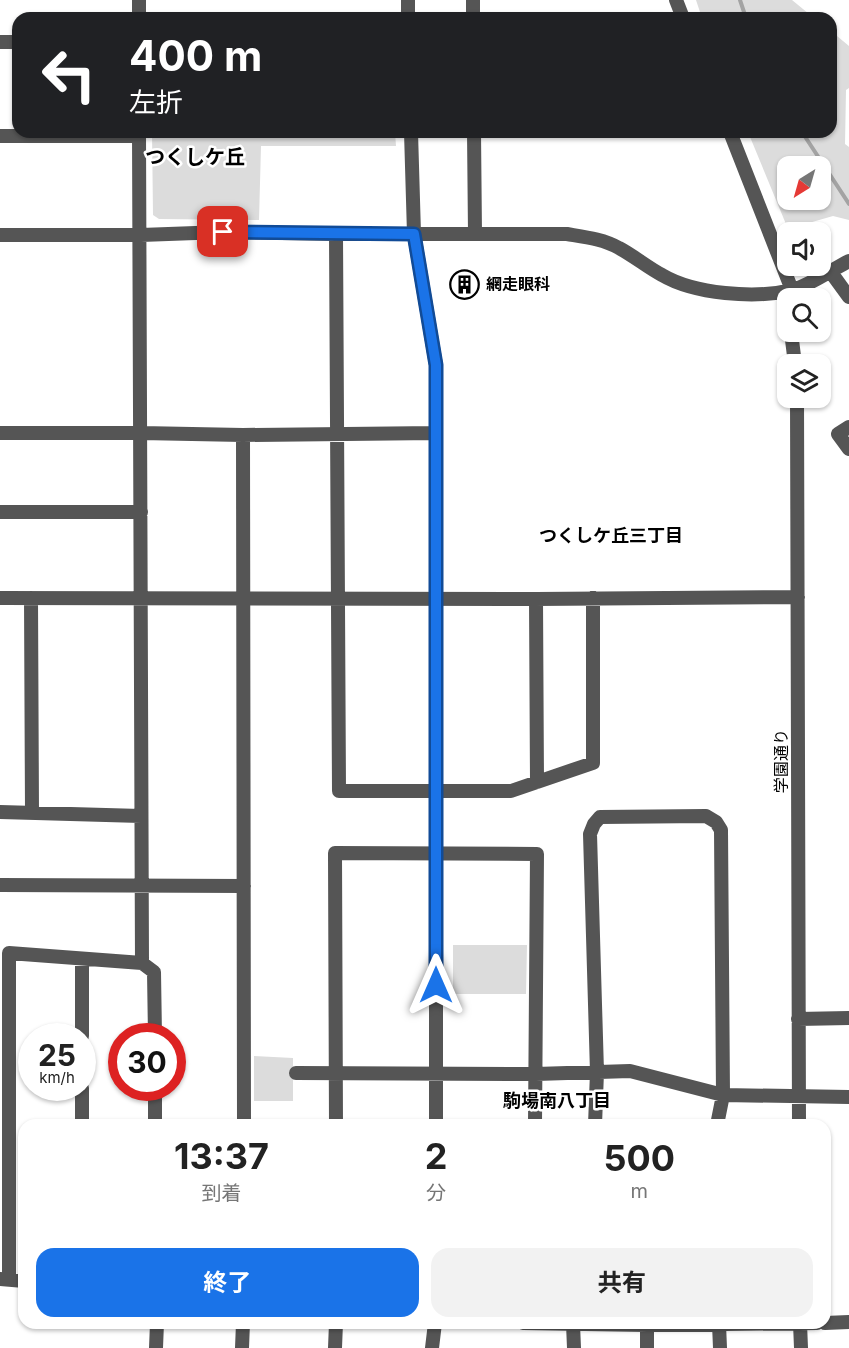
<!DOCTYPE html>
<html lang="ja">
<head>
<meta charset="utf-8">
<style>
	:root { --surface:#fff; --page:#f2f2f2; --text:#222; --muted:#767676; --accent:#1a73e8 }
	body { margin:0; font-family:Inter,"Noto Sans JP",sans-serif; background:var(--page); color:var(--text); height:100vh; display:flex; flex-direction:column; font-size:22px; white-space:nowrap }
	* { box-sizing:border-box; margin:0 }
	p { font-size:20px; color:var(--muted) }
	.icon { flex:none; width:33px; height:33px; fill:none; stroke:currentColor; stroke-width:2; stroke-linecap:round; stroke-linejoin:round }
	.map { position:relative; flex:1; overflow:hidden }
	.panel { position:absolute; left:18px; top:1119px; width:813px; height:210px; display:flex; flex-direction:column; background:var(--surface); border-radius:18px; box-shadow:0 2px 4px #0004 }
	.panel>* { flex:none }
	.hud { position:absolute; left:12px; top:12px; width:825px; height:126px; border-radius:18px; box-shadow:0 2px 4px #0004; background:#202124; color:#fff; overflow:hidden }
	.needle { width:39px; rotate:217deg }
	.buttons { position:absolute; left:777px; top:156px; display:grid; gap:12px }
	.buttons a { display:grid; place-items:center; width:54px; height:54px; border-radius:12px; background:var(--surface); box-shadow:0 2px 4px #0004; font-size:30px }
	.speed { position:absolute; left:18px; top:1023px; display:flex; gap:12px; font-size:30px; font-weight:700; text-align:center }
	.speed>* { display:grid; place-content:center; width:78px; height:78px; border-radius:50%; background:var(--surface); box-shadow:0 2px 4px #0004; line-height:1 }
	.speed small { font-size:15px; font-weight:400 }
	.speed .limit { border:9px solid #d22; background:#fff; color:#111 }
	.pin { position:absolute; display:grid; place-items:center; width:51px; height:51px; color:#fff; margin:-26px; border-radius:12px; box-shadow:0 3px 9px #0006 }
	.me { position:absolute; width:66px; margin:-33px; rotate:0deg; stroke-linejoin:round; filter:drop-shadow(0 0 4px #0008) }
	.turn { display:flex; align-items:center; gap:21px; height:126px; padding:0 18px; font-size:27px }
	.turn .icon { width:78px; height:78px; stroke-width:2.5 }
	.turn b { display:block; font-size:42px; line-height:51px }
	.eta { display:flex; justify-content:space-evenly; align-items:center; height:102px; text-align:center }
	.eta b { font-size:36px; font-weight:700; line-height:42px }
	.primary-button { display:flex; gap:12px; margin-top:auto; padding:12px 18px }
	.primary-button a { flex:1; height:69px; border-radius:18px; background:var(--accent); color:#fff; font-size:24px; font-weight:700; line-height:69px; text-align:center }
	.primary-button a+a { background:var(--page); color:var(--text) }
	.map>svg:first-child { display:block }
</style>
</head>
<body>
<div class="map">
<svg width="849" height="1348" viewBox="0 0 849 1348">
	<rect width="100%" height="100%" fill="#fff"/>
	<path fill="#dcdcdc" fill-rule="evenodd" d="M696 0H792L814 18H702Z
		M831 31 849 46V88L846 90 845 144 849 147V220L833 216 788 229 748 132H831ZM820 166V200H788V166Z
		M152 132H395L396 146H261L259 220 159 219 153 215Z
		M453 945H527L526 994H453Z
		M254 1056 293 1058V1101H254Z"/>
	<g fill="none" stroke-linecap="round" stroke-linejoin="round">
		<path stroke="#a3a3a3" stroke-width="4" d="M740 0 746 18
			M802 132 849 204"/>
		<path stroke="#555" stroke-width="14" d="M139 0V18
			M408 0V18
			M473 0V18
			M676 0 683 18
			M0 42H18
			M139 132 142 963
			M411 132 414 234 436 365V1125
			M474 132 475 234
			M730 132 792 290V296
			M0 136H139
			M336 234 339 791H511L593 763V598
			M0 235H141L223 232 336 234H567C585 237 603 239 619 248 634 256 647 267 662 275 694 294 755 299 792 290 811 285 831 270 849 261
			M830 271 849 297
			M791 332 795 364
			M797 398 799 1125
			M849 427 838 434 849 449
			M0 433H141L243 435 244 1125
			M243 435 436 433
			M0 512H141
			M0 598 536 599 798 597
			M31 598 32 812
			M536 599 537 782
			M0 812 141 816
			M0 885 244 886
			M82 960V1036
			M798 1019 849 1018
			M296 1073 536 1074 630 1071 723 1095 849 1097
			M82 1088V1125
			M155 1088V1125
			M336 1125 335 853 537 854 535 1125
			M595 1125 597 1072 590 834 594 824 600 817 706 816 716 822 721 830 723 1095 717 1125
			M0 1279 24 1281
			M9 1280V953L142 963 154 972 155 1036
			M523 1323 647 1325 817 1323
			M800 1323 801 1348
			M825 1323 849 1322
			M573 1324 574 1348
			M719 1324 720 1348
			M647 1325V1348
			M156 1348 157 1323
			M242 1348 243 1323
			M335 1348 336 1323
			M432 1348 435 1323"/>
	</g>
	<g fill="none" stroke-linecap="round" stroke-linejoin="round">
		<defs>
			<path id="route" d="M223 232 414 234 436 365V985"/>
		</defs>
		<use href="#route" stroke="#114b97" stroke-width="15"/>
		<use href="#route" stroke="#1a73e8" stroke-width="10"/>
	</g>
	<defs>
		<symbol id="building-ring" viewBox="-11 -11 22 22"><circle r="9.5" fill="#fff" stroke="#000" stroke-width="1.5"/><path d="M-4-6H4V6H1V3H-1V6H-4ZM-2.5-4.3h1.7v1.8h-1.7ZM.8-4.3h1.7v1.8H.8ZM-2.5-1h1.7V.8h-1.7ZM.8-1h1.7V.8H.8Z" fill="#000"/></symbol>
	</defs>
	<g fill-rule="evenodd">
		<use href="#building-ring" x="448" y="268" width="33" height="33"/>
	</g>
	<g text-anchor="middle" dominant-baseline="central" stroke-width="5" stroke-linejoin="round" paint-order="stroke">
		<g font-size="16" font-weight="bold" fill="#000" stroke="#fff" text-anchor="start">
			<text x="486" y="284">網走眼科</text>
		</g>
		<g font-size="16" fill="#000" stroke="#fff">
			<text transform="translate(781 761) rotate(-90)">学園通り</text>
		</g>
		<g font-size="18" font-weight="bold" fill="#000" stroke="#fff">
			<text x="611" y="535">つくしケ丘三丁目</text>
			<text x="557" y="1100">駒場南八丁目</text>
		</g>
		<g font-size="20" font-weight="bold" fill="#000" stroke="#fff">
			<text x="195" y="157">つくしケ丘</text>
		</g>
	</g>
</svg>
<div class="buttons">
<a><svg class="needle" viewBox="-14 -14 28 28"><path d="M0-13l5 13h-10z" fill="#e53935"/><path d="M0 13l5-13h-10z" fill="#767676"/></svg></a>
<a><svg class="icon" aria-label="sound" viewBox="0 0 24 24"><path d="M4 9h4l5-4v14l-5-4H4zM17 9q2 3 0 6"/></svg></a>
<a><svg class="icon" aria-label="search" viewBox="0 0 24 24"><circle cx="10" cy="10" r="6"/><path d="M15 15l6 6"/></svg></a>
<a><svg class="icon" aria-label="layers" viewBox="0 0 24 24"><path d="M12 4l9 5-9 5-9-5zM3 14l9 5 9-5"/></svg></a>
</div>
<div class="speed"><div>25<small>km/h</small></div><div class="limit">30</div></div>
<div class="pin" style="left:223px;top:232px;background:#d93025"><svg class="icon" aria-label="arrive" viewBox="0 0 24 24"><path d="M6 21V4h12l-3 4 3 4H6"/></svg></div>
<svg class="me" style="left:436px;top:985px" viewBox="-20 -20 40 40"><path d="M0-17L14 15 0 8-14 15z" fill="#1a73e8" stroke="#fff" stroke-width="4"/></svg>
<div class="hud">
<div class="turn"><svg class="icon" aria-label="left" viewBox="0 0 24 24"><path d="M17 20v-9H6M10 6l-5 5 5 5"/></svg><div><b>400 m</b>左折</div></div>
</div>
<section class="panel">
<div class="eta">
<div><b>13:37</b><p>到着</p></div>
<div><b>2</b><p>分</p></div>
<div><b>500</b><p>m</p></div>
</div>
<div class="primary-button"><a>終了</a><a>共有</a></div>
</section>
</div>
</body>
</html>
